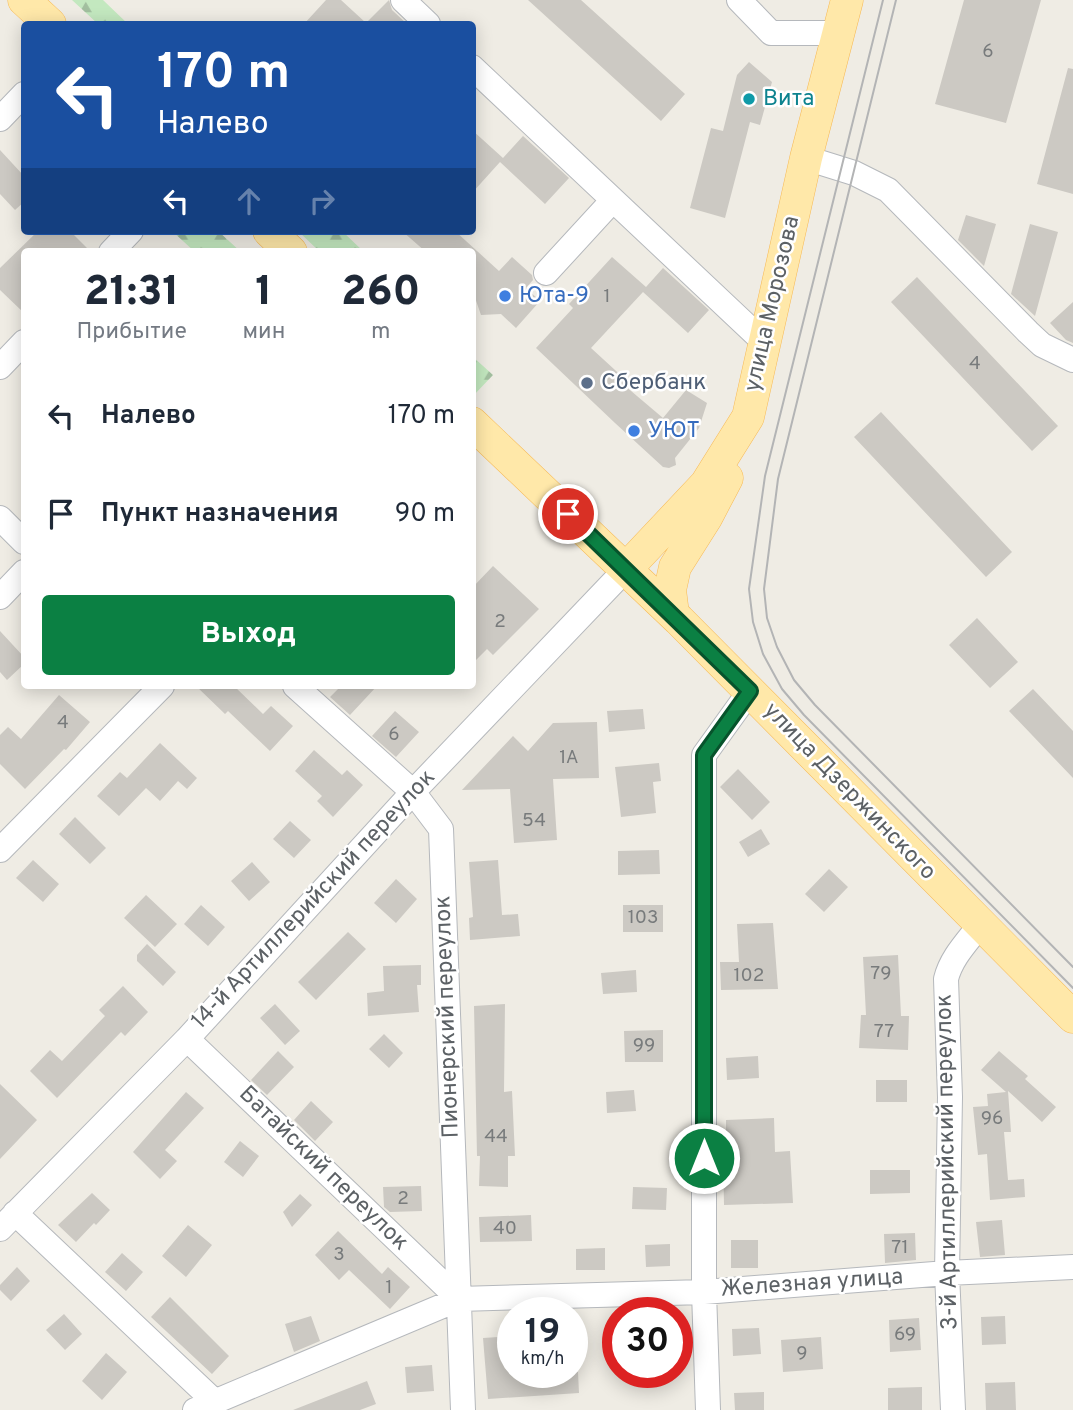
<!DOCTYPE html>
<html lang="ru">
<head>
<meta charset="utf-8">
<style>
	:root { --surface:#fff; --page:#f6f6f7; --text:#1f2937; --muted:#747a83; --accent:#0b8043 }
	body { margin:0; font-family:Overpass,sans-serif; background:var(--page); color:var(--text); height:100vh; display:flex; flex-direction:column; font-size:26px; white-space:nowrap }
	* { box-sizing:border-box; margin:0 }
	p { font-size:23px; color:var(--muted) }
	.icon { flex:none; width:38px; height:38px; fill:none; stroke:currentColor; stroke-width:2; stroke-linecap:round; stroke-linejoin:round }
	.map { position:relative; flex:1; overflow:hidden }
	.panel { position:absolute; left:21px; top:248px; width:455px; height:441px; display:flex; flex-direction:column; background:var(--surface); border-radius:7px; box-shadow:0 4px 18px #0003 }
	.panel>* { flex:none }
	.guide { position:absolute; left:21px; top:21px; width:455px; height:214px; border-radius:7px; box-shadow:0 4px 18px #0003; background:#1a4fa0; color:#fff; overflow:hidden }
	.speed { position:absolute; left:497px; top:1297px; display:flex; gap:14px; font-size:35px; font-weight:700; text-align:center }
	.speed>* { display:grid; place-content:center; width:91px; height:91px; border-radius:50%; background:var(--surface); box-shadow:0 4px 18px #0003; line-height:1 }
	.speed small { font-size:18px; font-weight:400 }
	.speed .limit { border:10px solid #d22; background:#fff; color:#111 }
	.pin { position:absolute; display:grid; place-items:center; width:60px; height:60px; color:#fff; margin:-30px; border:4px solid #fff; border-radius:50%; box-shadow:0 2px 7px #0007 }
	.me { position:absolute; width:77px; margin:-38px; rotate:0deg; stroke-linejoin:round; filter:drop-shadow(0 0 5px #0008) }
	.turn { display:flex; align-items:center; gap:24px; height:147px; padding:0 21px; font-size:32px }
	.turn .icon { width:91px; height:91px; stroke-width:2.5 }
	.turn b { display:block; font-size:49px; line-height:60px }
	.lanes { display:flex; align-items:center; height:66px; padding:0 21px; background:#0003; justify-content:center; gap:35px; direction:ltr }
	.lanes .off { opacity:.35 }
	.eta { display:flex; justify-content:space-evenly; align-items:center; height:119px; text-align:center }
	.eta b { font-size:42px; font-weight:800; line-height:49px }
	.button { display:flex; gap:14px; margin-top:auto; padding:14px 21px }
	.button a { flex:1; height:80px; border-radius:7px; background:var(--accent); color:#fff; font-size:28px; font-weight:800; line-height:80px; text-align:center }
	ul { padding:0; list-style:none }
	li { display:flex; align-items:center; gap:21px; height:98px; padding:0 21px }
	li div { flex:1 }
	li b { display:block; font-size:26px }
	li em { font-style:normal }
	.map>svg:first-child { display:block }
</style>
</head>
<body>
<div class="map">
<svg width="1073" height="1410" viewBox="0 0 1073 1410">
	<defs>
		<pattern id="forest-firs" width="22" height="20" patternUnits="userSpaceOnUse" patternTransform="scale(1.75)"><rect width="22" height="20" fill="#c3e8bf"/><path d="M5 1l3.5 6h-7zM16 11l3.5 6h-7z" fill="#a2bf9f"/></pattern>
	</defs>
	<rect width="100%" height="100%" fill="#efece4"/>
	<path fill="url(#forest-firs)" d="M72 0H103L128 24H98Z
		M172 231H218L241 252H195Z
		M298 231H342L364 252H320Z
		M472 356 493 375 473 396H472Z"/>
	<path fill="#ccc9c3" d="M326 0H341L366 23 389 0 392 10 407 24H304Z
		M528 0H581L685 94 661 121Z
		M964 0H1041L1006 123 935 104Z
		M749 62 772 82 760 125 750 122 725 218 690 208 711 128 723 131 737 75Z
		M1068 68 1073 69V194L1037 184Z
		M472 130 503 158 523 136 569 178 545 204 500 162 472 193Z
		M0 150 24 176V202L15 210 0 194Z
		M966 215 996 224 984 266 958 240Z
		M1030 224 1058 232 1035 316 1011 294Z
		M38 231H70L91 252H24V313L0 290V268Z
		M402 231H455L499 271 512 257 532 275 533 280 526 288 540 301 516 328 501 314 481 315 472 289V252H426Z
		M612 257 646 287 663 268 709 310 688 333 643 292 591 348 627 381 624 385 663 418 686 390 707 403 699 428 675 458 676 465 669 468 663 467 615 423 536 348 573 308 569 304Z
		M917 277 1058 426 1032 451 891 302Z
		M1073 302V343L1066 340 1050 323Z
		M881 412 1012 552 986 577 854 437Z
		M493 566 539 609 493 655 487 649 472 664V588Z
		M977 618 1018 662 990 688 949 645Z
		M0 631 24 657V664L7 680 0 672Z
		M196 686H234L263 714 271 706 293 726 270 751 228 711 225 714Z
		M341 686H377L350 715 330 697Z
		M1033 689 1073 731V778L1009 711Z
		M59 695 90 722 66 750 64 749 25 789 0 764V735L8 727 21 739Z
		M643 709 645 729 609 732 607 711Z
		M395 711 419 732 396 757 372 736Z
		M597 722 599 778 553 779 557 840 514 843 510 789 462 790 513 736 528 751 553 723Z
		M160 743 197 778 187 789 178 781 160 801 146 788 119 816 97 796 120 772 127 778Z
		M314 750 342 775 347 770 363 785 333 817 317 801 322 796 295 771Z
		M659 763 661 781 653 782 656 813 621 817 615 767Z
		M738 769 770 802 752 820 720 787Z
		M75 817 106 848 90 864 59 834Z
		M290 821 311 840 294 858 273 839Z
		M761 829 770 844 748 857 739 842Z
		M659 850 660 874 618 875V851Z
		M33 860 59 884 43 902 16 878Z
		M498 860 502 915 518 914 520 936 470 940 469 918 473 917 469 862Z
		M252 862 270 882 249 901 231 881Z
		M829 869 848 887 824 912 805 894Z
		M396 879 417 899 396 923 374 903Z
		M146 895 177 924 155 947 124 918Z
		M201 905 225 927 208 946 184 924Z
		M623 905H663V932H623Z
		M773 923 778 989 721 990 720 962H739L737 924Z
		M348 932 366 949 316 1000 298 982Z
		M147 944 176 972 163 986 137 961V955Z
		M898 955 901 1016H909L908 1050 859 1048 861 1015H866L863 957Z
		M421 965V985H417L419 1012 368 1016 367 993 384 991 383 966Z
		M636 970 637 992 603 994 601 973Z
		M123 986 148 1012 125 1036 121 1032 57 1098 30 1071 50 1050 62 1061 105 1016 99 1010Z
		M275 1004 300 1031 285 1045 260 1018Z
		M505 1004 504 1092 512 1091 515 1156H508V1187L479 1186 480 1156H477L474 1006Z
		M663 1030V1062H625L624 1031Z
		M384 1034 403 1053 389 1068 369 1049Z
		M278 1051 294 1067 267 1095 251 1080Z
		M999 1051 1028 1076 1025 1079 1056 1107 1042 1122 1008 1091 1011 1132H1004L1008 1180 1024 1179 1025 1197 990 1200 987 1154 978 1155 973 1107 988 1106 987 1094 1006 1092 981 1070Z
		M758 1056 759 1078 727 1080 726 1058Z
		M876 1080H907V1102H876Z
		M0 1084 37 1120 0 1159Z
		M634 1090 636 1111 607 1113 606 1092Z
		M186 1092 204 1108 165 1150 177 1161 160 1179 133 1152Z
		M311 1101 333 1122 315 1141 294 1120Z
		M774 1118 775 1152 790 1151 793 1203 724 1205 723 1155H726V1120Z
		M240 1141 259 1156 243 1177 224 1162Z
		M870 1170H910V1193L870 1194Z
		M421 1186 422 1211 390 1212 384 1207 383 1187Z
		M633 1187 667 1188 666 1210 632 1209Z
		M92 1193 110 1210 96 1225 94 1223 76 1242 58 1225Z
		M300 1194 312 1205 292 1227 283 1212Z
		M531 1215 532 1241 480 1242 479 1217Z
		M1002 1220 1005 1255 980 1257 976 1222Z
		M188 1225 212 1245 186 1277 162 1256Z
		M338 1231 382 1274 388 1267 410 1287 390 1309 349 1270 339 1280 315 1255Z
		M915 1233 916 1260 885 1263 884 1234Z
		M731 1240H758V1268H731Z
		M670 1244V1266L646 1267 645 1245Z
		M605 1248V1270H576V1249Z
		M122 1253 143 1272 126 1291 105 1272Z
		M17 1267 30 1281 11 1301 0 1290V1285Z
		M170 1297 229 1356 212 1374 151 1317Z
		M64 1314 82 1334 65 1350 46 1330Z
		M311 1316 320 1341 294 1352 285 1324Z
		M1005 1316 1006 1344 982 1345 981 1317Z
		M919 1318 921 1350 890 1352 889 1320Z
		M759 1328 761 1354 733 1356 732 1329Z
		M513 1336V1372H578L579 1393 488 1399 483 1338Z
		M821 1337 823 1369 783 1372 781 1340Z
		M106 1353 127 1372 102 1400 82 1381Z
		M432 1365 434 1391 407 1393 405 1367Z
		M367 1381 376 1404 360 1410H293Z
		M1015 1382 1016 1410H986L985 1383Z
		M922 1387V1410H888V1388Z
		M764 1392V1410H735L734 1393Z"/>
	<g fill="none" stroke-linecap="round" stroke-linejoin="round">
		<defs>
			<path id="minor" d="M403 0 428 24
				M739 0 771 33H838
				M472 67 764 342
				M0 119 24 94
				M806 158 854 173 888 190 1028 332 1042 345 1073 360
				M111 252 131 231
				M546 273 613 200
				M0 367 24 342
				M0 518 24 542
				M0 597 24 572
				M295 686 413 792 441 829 463 1410
				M0 850 162 686
				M187 1039 459 1299
				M15 1213 214 1401V1410
				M0 1229 187 1039 413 792 626 569
				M195 1410 459 1299 704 1292 947 1273 1073 1267
				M708 1410 704 1292V755L750 691
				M953 1410 947 1273 950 1097 946 979C951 958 967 942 980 925"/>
			<path id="major" d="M24 0 50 24
				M269 231 291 252
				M472 423 679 620 1073 1017
				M626 569 706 484 748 417 806 158 847 0
				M673 614 670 590 675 567 706 518 727 478"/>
		</defs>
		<use href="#minor" stroke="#b5b8bc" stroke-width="26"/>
		<use href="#major" stroke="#f7b955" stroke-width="33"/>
		<use href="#minor" stroke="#fff" stroke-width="24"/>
		<use href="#major" stroke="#ffe8a9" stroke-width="32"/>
		<path stroke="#b3b4b5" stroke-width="2" d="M883 0 765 476 749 589 753 622 763 654 782 689 804 715 1073 988
			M896 0 778 479 764 589 767 618 777 647 794 680 815 705 1073 967"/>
	</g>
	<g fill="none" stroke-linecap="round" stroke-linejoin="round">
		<defs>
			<path id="route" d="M568 514 750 691 704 755V1158"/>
		</defs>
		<use href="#route" stroke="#07532c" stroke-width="18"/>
		<use href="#route" stroke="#0b8043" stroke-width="12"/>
	</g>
	<circle fill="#0f9aa8" stroke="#fff" stroke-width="2.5" cx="749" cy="99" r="7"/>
	<g fill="#3f7fe0" stroke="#fff" stroke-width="2.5">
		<circle cx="505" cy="296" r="7"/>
		<circle cx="634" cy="431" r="7"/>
	</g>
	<circle fill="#5c6f8a" stroke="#fff" stroke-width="2.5" cx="587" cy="383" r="7"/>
	<g text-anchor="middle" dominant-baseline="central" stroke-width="5" stroke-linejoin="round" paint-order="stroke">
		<g font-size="19" fill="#787b7c">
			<text x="988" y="52">6</text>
			<text x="607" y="297">1</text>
			<text x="975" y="364">4</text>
			<text x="500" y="622">2</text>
			<text x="63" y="723">4</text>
			<text x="394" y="735">6</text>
			<text x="569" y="758">1А</text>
			<text x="534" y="821">54</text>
			<text x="643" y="918">103</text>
			<text x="881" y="974">79</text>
			<text x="749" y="976">102</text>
			<text x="884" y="1032">77</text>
			<text x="644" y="1046">99</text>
			<text x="992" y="1119">96</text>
			<text x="496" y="1137">44</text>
			<text x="403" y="1199">2</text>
			<text x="505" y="1229">40</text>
			<text x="900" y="1248">71</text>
			<text x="339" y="1255">3</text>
			<text x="389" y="1288">1</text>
			<text x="905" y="1335">69</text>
			<text x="802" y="1354">9</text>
		</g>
		<g font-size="23" fill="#0d838f" stroke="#fff" text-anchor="start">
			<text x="763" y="99">Вита</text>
		</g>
		<g font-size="23" fill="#366cbe" stroke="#fff" text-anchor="start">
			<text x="519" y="296">Юта-9</text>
			<text x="648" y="431">УЮТ</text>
		</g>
		<g font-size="23" fill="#5c6165" stroke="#fff">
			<text transform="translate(773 304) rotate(-77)">улица Морозова</text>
			<text transform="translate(849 792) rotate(46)">улица Дзержинского</text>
			<text transform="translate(314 900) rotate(-47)">14-й Артиллерийский переулок</text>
			<text transform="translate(448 1017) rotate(-92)">Пионерский переулок</text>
			<text transform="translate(948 1162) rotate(-91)">3-й Артиллерийский переулок</text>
			<text transform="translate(323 1169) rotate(44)">Батайский переулок</text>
			<text transform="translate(812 1284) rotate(-4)">Железная улица</text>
		</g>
		<g font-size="23" fill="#4e5e75" stroke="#fff" text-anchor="start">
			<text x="601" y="383">Сбербанк</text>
		</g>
	</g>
</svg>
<div class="speed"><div>19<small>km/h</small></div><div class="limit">30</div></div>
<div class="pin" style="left:568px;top:514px;background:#d93025"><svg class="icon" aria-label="arrive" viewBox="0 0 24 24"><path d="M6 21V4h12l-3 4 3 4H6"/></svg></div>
<svg class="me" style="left:704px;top:1158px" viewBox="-20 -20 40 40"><circle r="17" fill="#0b8043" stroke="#fff" stroke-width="3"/><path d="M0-11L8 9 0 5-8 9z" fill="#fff"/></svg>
<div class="guide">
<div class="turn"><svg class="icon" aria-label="left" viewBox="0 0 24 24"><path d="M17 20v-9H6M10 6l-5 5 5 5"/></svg><div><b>170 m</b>Налево</div></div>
<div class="lanes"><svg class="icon" aria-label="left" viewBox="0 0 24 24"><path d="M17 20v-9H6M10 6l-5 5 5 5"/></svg><svg class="icon off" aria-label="ahead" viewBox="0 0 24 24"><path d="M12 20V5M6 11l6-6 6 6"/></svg><svg class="icon off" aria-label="right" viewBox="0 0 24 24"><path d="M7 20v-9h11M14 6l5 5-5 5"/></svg></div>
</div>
<section class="panel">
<div class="eta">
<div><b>21:31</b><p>Прибытие</p></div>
<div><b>1</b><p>мин</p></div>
<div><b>260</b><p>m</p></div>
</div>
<ul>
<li><svg class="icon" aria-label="left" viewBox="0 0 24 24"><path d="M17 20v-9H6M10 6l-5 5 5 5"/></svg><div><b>Налево</b></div><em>170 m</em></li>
<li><svg class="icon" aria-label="arrive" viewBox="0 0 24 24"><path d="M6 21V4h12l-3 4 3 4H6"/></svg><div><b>Пункт назначения</b></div><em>90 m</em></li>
</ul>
<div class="button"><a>Выход</a></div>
</section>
</div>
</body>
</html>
